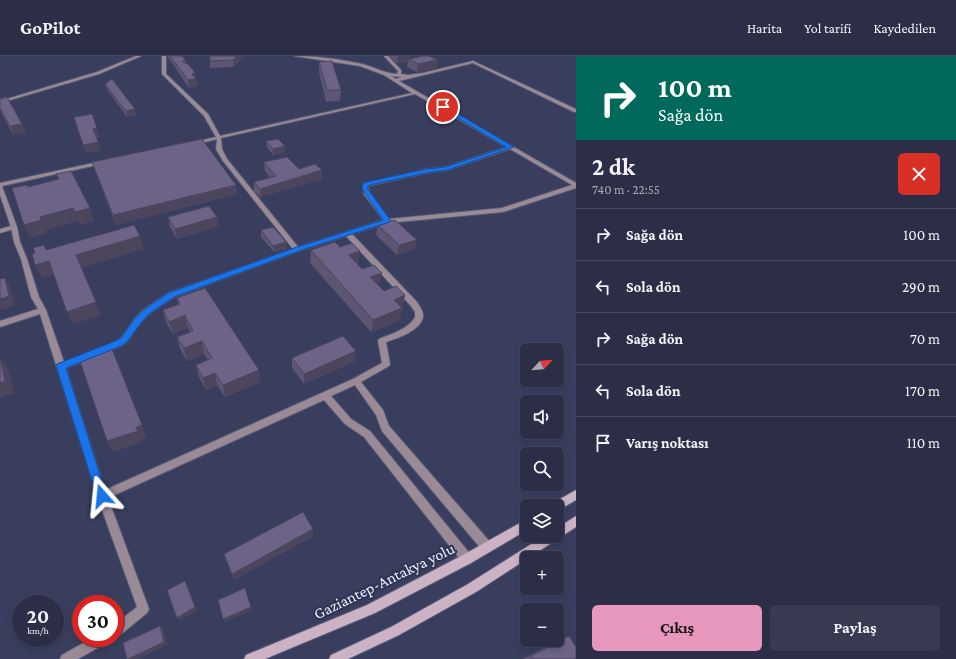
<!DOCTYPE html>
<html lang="tr">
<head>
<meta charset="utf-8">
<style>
	:root { --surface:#2b2e46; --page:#373a51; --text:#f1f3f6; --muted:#a6a8b3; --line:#474a5f; --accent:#e797bd }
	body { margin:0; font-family:"Crimson Pro",serif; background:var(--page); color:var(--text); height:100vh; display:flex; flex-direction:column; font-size:15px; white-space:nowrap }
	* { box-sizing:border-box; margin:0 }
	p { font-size:13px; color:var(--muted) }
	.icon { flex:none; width:22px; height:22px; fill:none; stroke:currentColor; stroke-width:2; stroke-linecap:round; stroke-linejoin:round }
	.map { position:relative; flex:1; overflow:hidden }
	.sheet { display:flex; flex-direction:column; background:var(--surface); width:380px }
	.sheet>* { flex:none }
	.hud { background:#00695c; color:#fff; overflow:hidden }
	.needle { width:26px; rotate:64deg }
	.tools { position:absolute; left:520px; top:287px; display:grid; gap:8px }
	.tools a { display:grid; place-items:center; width:44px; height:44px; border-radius:6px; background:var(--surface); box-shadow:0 2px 6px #0003,0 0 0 1px var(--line); font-size:20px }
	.speed { position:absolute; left:12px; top:539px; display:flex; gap:8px; font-size:20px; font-weight:700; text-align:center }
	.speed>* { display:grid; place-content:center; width:52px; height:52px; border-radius:50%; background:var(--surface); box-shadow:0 2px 6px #0003,0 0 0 1px var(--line); line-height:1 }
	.speed small { font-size:10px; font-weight:400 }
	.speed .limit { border:6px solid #d22; background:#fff; color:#111 }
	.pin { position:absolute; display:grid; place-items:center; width:34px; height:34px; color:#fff; margin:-17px; border:2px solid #fff; border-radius:50%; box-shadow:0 1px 4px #0007 }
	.me { position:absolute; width:44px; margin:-22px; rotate:342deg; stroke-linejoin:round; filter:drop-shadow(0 0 3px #0008) }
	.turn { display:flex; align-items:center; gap:14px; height:84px; padding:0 16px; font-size:18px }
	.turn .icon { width:52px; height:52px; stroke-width:2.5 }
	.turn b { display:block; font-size:28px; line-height:34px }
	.round { display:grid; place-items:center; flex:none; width:42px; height:42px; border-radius:6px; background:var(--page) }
	.overview { display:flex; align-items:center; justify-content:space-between; height:68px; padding:0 16px }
	h1 { font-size:24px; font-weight:700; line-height:30px }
	.action { display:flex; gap:8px; margin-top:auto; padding:8px 16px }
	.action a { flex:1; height:46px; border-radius:6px; background:var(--accent); color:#111; font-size:16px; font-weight:700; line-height:46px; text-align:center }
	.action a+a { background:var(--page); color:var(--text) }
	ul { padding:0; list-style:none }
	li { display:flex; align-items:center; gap:12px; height:52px; padding:0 16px; border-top:1px solid var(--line) }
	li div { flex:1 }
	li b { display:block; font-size:15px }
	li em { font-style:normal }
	header { display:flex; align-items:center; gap:24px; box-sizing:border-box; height:56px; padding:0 20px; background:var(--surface); border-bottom:1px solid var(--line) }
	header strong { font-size:19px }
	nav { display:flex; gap:22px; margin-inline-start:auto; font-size:14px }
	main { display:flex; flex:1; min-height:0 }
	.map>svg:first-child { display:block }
</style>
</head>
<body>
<header>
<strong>GoPilot</strong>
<nav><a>Harita</a><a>Yol tarifi</a><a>Kaydedilen</a></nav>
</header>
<main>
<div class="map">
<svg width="576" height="603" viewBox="0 0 576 603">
	<rect width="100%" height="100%" fill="#393e5e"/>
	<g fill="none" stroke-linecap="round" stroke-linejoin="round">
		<defs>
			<path id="service" d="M0 175 14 171"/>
			<path id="minor" d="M136 0H141L99 18 0 47V45L97 16Z
				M162 0H166V18L208 58 220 80 412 37 384 19 360 10 294 0C316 0 340 3 362 8 374 11 383 17 397 18L398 15 384 0H388L401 14V18L408 19 423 17 473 5 576 53V56H574L473 7 399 25 576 127V132L503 156 388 167 352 178 417 246C419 250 424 255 423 261 420 275 398 282 386 286L390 308 389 310 361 326 383 354 389 370 491 487 492 491 491 495 487 496 483 495 382 375 376 359 355 329 331 340 351 363 370 375 471 499 472 503 471 507 467 508 463 507 364 381 345 368 324 344 108 442 149 553 147 557 119 580 115 582V568L137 551 97 440 40 258 0 271V265L38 253 31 241 21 203 14 186 11 171 0 139V127L103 105 106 107 2 130 17 171 20 186 27 203 39 241 46 254 64 306 115 286 121 282 135 262 143 254 168 237 293 193 223 105 216 93 217 83 194 89 191 87 216 81 204 60 162 18ZM391 20 402 21 396 23ZM415 38 506 91 445 111 426 113 363 128 364 138 383 164 298 191 227 103 222 93 221 82ZM510 93 572 129 502 152 389 163 370 138 368 130 426 117 448 114ZM346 180 411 250 415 256V261C409 273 391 278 379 283L378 285 382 307 353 323 105 434 66 312 121 290 127 286 141 266 149 258 174 241 299 195Z
				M92 582H110L108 586 78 603H60L62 599Z"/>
			<path id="secondary" d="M576 434V444L557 455V450H552L553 447Z
				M576 460V471L476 536 399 579 348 603H329L331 599 391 571 468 528 544 480H557V472Z
				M527 463V474L471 507 375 557 265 603H244L246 599 367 549 463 499Z"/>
		</defs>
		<use href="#service" stroke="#565a77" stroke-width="5.5"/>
		<use href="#minor" stroke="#565a77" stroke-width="2"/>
		<use href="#secondary" stroke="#565a77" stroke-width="2"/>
		<use href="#service" stroke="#9a8a95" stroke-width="4"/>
		<use href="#minor" fill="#9a8a95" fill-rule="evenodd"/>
		<use href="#secondary" fill="#ccb3c4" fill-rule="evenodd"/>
	</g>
	<path fill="#5e5573" d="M167 0H182L186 5V7L195 17 197 30 189 32 168 1Z
		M210 0H245L233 11 210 12Z
		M389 0H409V3L437 4 436 12 417 16 407 11 408 6 397 7Z
		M319 6 341 34 340 45 326 46 319 16Z
		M105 28 137 59 127 61 107 33Z
		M0 43 22 68 26 76 13 79 0 54Z
		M266 85 285 96 273 99 267 91Z
		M92 106 237 138 116 169 95 115Z
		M264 106 299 113 322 114V123L260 141 254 135V126L270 121 265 115Z
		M168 161H217L219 170 177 183 170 171Z
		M378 169 417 184 414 193 397 199 376 179Z
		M261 174 286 186V193L274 196 261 181Z
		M340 191 358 208H357L362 213 382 217 379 229V230L384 235 405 239 399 265 371 276 310 207 311 194Z
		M177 242 260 326 225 341 217 329 206 334 199 321 196 309 208 304 204 298 187 305 180 293 177 281 190 276 188 272 173 278 166 266 163 254 178 248Z
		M292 302 355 305 304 328 292 312Z
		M313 480 234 524 226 504 224 498Z
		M569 580 576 603H523L559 584Z"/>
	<path fill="#4c455e" d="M237 0H245L233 11V4Z
		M398 0H409L408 6 397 7Z
		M437 4 436 12 417 16 418 8Z
		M195 17 197 30 189 32 188 24 192 18Z
		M135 53 137 59 127 61 126 55Z
		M22 68 26 76 13 79 10 70Z
		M97 72 100 81 95 82 93 73Z
		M98 86 101 95 86 97 83 89Z
		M285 90V96L273 99V93Z
		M322 114V123L260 141V133Z
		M236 129 237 138 116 169 113 159Z
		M73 152 78 165 46 174 47 177 30 182 24 169 40 161Z
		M90 152 94 165 80 169 75 156Z
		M217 161 219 170 177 183 175 173Z
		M140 180 144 193 81 212 76 199Z
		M417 184 414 193 397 199 399 189Z
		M286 186V193L274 196 273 190Z
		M360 195 358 208 347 212 349 199Z
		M49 205 55 218 42 222 35 209Z
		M382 217 379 229 368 234 370 221Z
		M5 222 10 231 15 250 0 254V243Z
		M405 239 402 252 394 244Z
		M96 246 101 259 73 268 67 256Z
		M402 252 399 265 371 276 373 264Z
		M185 259 188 272 173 278 169 266Z
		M202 285 204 298 187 305 184 292Z
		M356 295 355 305 304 328V318Z
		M0 302 9 314 14 337 0 342Z
		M117 306 147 381 141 383 143 386 113 396 107 385 136 372Z
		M259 314 260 326 225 341 223 329Z
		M215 317 217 329 206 334 203 322Z
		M313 473V480L234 524 232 518Z
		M185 525 188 529 197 555 179 565 177 562Z
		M251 551 252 554 225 566 223 563Z
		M160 570 163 573 167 589 137 603H128Z"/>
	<path fill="#6d6386" stroke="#4c455e" d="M170 0H182L186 5H182L189 9 195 17 192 18 196 23 188 24Z
		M210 0H237L233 4 210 5Z
		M424 0H429L437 4 418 8 409 3Z
		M332 5 341 34H327L319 6Z
		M112 23 135 53 126 55 105 28Z
		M7 41 22 68 10 70 0 52V43Z
		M92 58 97 72 93 73 98 86 83 89 74 61Z
		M202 83 236 129 113 159 92 106Z
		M278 83 285 90 273 93 266 85Z
		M287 101 299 113 315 108 322 114 260 133 254 126 276 120 264 106Z
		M71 115 90 152 75 156 73 152 40 161 41 164 24 169 12 132 27 129 28 131 59 123 56 118Z
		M209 150 217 161 175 173 168 161Z
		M395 164 417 184 399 189 378 169Z
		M134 169 140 180 76 199 96 246 67 256 49 205 35 209 32 198 35 197 33 192 44 189 46 194Z
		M273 171 286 186 273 190 261 174Z
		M335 186 340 191 352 187 360 195 349 199 362 213 374 209 382 217 370 221 384 235 396 230 405 239 394 244 402 252 373 264 311 194Z
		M5 222 9 240 0 243V223Z
		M205 232 259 314 223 329 215 317 203 322 196 309 212 302 202 285 184 292 177 281 193 275 185 259 169 266 163 254 180 248 177 242Z
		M343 280 356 295 304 318 292 302Z
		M112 293 142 369 136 372 138 375 107 385 80 305Z
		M0 302 5 325 0 327Z
		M303 456 313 473 232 518 224 498Z
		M185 525 195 551 177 562 167 534Z
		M245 532 251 551 223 563 218 544Z
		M160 570 164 586 128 603H127L123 587Z
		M569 580 576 591V603H533L531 600Z"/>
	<path fill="#1a73e8" stroke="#114b97" d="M441 50H445L514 91 448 114 426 117 370 129 368 130V133L391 165 390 166 299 195 174 241 149 258 141 267 127 286 121 290 66 312 107 440 106 444 102 445 98 444 56 310 57 308 115 285 121 282 135 262 144 254 168 237 294 192 383 164 362 133V129L366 126 426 113 445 111 506 91 441 52Z"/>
	<g text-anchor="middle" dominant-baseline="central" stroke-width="4" stroke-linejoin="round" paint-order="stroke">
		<g font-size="16" fill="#edf0fc" stroke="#2f3453">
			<text transform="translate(384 525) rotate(-26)">Gaziantep-Antakya yolu</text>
		</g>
	</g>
</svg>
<div class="tools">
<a><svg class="needle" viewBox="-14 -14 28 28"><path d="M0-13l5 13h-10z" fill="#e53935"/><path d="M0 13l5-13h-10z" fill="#a6a8b3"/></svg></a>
<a><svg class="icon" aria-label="sound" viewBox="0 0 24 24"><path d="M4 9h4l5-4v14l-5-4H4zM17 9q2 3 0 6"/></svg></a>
<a><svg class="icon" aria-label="search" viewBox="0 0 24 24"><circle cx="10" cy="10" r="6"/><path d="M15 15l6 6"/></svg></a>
<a><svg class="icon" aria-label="layers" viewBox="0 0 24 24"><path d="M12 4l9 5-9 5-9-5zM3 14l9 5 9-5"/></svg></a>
<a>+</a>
<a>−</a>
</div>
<div class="speed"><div>20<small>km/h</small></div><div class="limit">30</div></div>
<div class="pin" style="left:443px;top:51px;background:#d93025"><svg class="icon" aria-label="arrive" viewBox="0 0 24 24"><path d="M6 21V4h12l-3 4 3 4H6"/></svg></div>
<svg class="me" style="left:102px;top:440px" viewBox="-20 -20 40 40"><path d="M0-17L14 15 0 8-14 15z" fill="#1a73e8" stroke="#fff" stroke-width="4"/></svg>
</div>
<section class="sheet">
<div class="hud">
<div class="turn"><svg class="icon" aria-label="right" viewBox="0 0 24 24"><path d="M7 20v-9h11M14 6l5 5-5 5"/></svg><div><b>100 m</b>Sağa dön</div></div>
</div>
<div class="overview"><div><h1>2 dk</h1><p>740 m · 22:55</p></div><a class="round" style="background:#d93025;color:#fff"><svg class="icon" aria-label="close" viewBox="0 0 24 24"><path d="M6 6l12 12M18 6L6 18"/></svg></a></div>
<ul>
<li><svg class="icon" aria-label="right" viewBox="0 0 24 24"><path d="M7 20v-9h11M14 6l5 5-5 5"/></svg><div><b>Sağa dön</b></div><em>100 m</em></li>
<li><svg class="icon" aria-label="left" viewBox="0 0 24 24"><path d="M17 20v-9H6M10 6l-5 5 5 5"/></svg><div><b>Sola dön</b></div><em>290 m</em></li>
<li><svg class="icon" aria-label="right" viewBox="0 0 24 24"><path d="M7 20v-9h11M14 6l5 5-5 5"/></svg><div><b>Sağa dön</b></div><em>70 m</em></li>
<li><svg class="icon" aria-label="left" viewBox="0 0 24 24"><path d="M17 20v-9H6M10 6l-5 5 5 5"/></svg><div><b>Sola dön</b></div><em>170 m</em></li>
<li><svg class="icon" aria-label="arrive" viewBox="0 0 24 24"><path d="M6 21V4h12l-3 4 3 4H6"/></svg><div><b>Varış noktası</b></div><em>110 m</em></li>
</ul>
<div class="action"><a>Çıkış</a><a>Paylaş</a></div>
</section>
</main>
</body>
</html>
